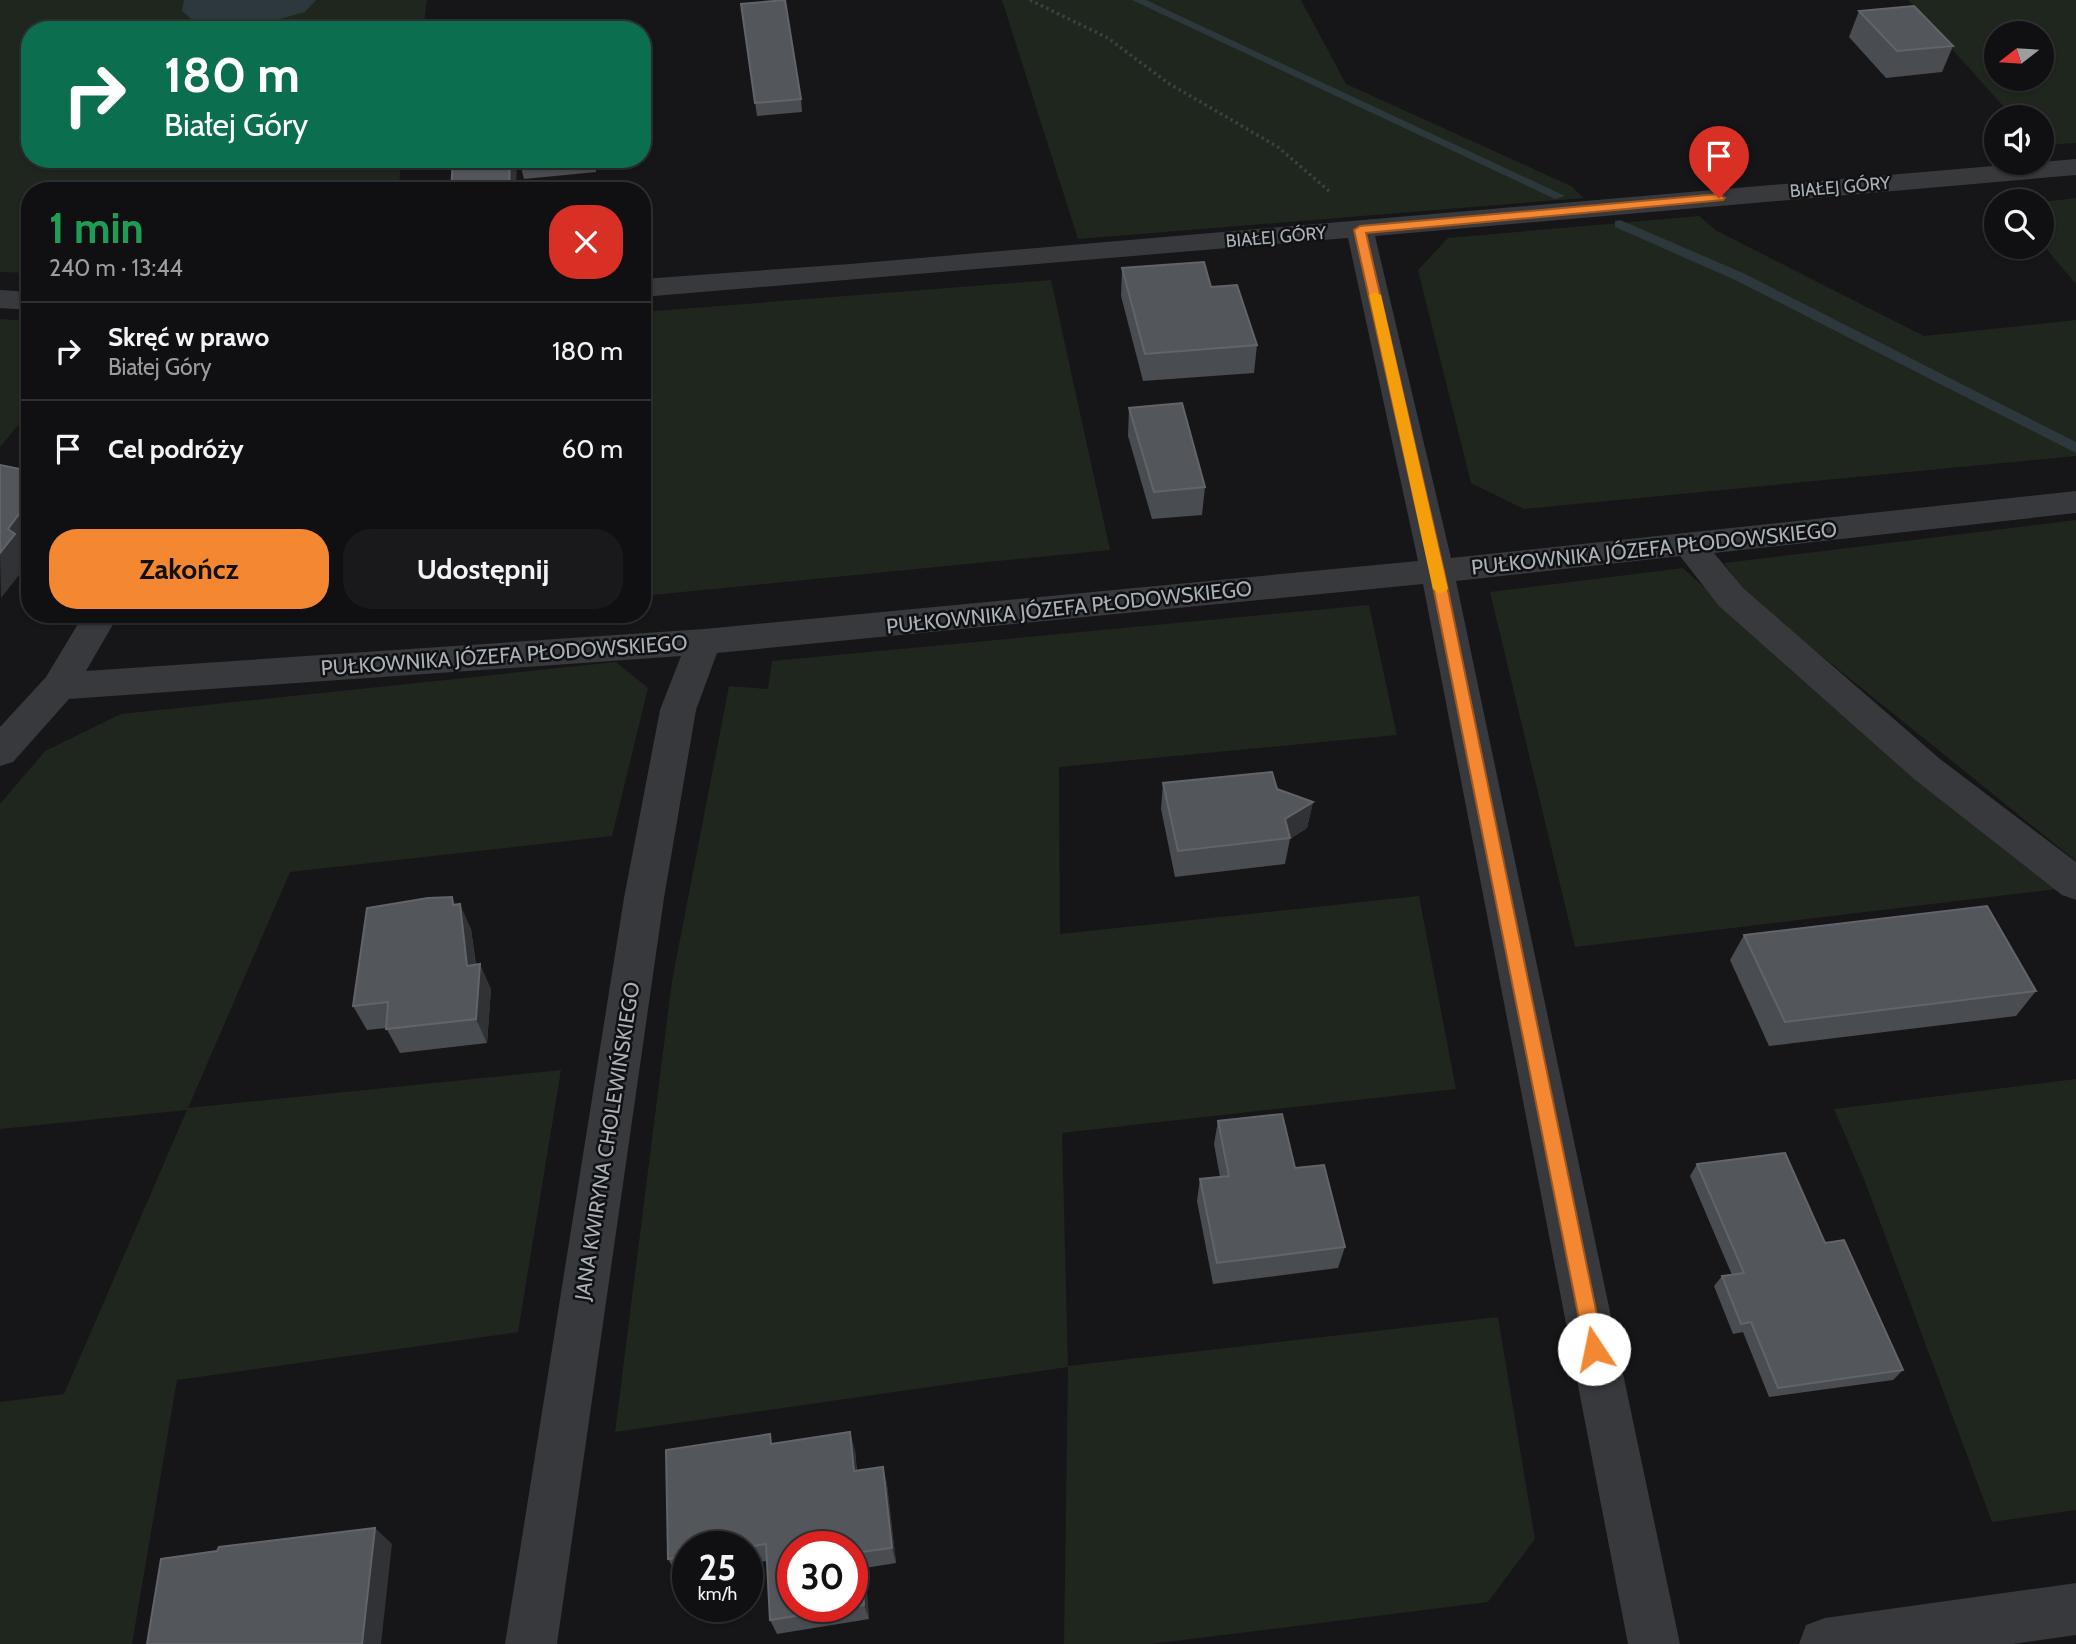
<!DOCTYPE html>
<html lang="pl">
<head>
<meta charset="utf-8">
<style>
	:root { --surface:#101012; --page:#19191b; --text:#f1f3f6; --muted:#9c9d9f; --line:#303032; --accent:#f48832 }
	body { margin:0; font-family:Cabin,sans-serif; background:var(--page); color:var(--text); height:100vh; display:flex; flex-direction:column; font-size:26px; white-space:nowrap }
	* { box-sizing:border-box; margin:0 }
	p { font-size:23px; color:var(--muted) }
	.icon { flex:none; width:38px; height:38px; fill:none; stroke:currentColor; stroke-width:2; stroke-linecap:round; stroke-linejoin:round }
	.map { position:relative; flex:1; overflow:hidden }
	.panel { position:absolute; left:21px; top:182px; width:630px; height:441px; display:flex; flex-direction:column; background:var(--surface); border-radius:28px; box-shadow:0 2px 5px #0004,0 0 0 2px var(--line) }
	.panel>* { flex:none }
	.guide { position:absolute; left:21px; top:21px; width:630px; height:147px; border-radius:28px; box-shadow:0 2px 5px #0004,0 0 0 2px var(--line); background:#0b6e4f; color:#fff; overflow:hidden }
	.needle { width:46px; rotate:253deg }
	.buttons { position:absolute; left:1984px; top:21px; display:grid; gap:14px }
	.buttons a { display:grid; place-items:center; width:70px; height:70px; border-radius:50%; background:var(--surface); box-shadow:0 2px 5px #0004,0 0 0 2px var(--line); font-size:35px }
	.speed { position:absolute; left:672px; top:1531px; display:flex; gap:14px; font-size:35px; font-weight:700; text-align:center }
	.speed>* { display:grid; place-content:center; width:91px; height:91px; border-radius:50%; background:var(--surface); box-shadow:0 2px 5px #0004,0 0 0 2px var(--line); line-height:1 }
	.speed small { font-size:18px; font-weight:400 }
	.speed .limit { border:10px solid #d22; background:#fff; color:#111 }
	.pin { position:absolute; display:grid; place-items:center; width:60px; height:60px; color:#fff; margin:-72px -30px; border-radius:50% 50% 50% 0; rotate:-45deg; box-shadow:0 0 7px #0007 }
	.pin .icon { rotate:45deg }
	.me { position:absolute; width:77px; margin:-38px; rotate:349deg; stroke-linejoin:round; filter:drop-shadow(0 0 5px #0008) }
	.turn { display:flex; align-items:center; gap:24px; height:147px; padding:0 28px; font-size:32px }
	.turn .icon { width:91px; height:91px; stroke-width:2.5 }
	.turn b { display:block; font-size:49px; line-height:60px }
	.round { display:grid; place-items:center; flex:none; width:74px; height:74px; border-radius:28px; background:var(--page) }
	.head { display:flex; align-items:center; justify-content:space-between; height:119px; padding:0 28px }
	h1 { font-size:42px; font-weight:700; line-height:52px; color:#1e9e55 }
	.primary-button { display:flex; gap:14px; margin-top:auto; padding:14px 28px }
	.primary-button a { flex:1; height:80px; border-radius:28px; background:var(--accent); color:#111; font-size:28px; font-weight:700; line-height:80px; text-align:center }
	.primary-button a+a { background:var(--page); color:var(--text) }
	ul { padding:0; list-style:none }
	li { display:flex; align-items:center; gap:21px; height:98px; padding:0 28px; border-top:2px solid var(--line) }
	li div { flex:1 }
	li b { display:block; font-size:26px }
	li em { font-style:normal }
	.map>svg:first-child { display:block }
</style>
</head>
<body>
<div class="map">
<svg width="2076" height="1644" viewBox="0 0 2076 1644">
	<rect width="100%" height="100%" fill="#161618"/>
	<path fill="#1e261e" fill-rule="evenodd" d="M0 0H427L423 30H30V159H402L398 191H30V273L0 272Z
		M1002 0H1301L1346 84 1571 186 1584 198 1078 239Z
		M1908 0H2076V143L2042 145V117H2013ZM1997 33H2042V79H1997Z
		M2076 198V284L2042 244V202Z
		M1699 216 1717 231 1924 336 2076 320V456L1524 509 1471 483 1418 270 1448 238Z
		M1051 280 1110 550 642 596V312Z
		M0 319 30 321V411L0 447Z
		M2076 520V861L1746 595 1724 563Z
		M1683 568 1747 627 2057 889 1575 947 1490 592Z
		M1369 605 1397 735 1059 767 1060 934 1419 896 1456 1089 1062 1133 1068 1366 1498 1317 1535 1539 1488 1602 1151 1644H1064L1068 1367 615 1432 672 981 729 686 768 689 772 661Z
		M616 662 648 688 612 836 290 872 188 1108 561 1070 518 1332 177 1380 132 1644H0V1402L64 1394 187 1110 0 1129V804L45 751 121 714Z
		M2076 1079V1510L1992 1522 1864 1179 1834 1109Z"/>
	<path fill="#2c383c" d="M184 0H316L305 12 269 22 230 26 197 24 182 11Z"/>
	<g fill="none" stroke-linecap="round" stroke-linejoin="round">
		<path fill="#2c383c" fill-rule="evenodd" d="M1132 0H1146L1565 196 1555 199Z
			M1620 220 1743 273 2076 442V453L1733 279 1615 227V221Z"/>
		<path stroke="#3d4044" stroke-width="3.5" stroke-dasharray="2.5 3.5" stroke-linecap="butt" d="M1030 0 1108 38 1168 83 1278 147 1329 191"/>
		<path fill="#37393d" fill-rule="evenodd" d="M2076 159V175L1375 236 1451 558 2076 491V513L1714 553 1743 588 1940 759 2076 862V900L2062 895 1914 779 1719 606 1680 556 1456 581 1680 1644H1628L1423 584 717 653 696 710 664 898 557 1644H505L624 898 660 710 681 656 69 699 13 762 0 766V727L46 677 84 614H119L86 671 704 629 1418 561 1348 238 642 297V279L850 264Z
			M0 290 30 292V310L0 308Z
			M2076 1583V1635L2013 1644H1799L1806 1625 1825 1618Z"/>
	</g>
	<path fill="#494c50" d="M741 4 801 99 802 112 757 116Z
		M1859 11 1953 46 1942 72 1886 78 1849 37Z
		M519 159H604V162H596V172L524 179Z
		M1122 268 1211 287 1257 345 1254 373 1143 381 1121 296Z
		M1129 408 1205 487 1202 515 1152 519 1128 436Z
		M1163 783 1277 789 1313 802 1307 828 1290 839 1285 864 1175 877 1161 809Z
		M456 904 471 929 476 965 491 989 487 1043 400 1053 386 1028 367 1030 353 1006Z
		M1744 935 2036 991 2016 1016 1769 1046 1730 960Z
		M1218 1121 1295 1168 1345 1247 1338 1268 1213 1284 1197 1201 1200 1179 1220 1177 1214 1144Z
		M1697 1164 1825 1243 1903 1370 1893 1380 1769 1397 1743 1332 1733 1334 1714 1286 1722 1276 1732 1275 1690 1176Z
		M774 1444 855 1450 857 1471 883 1467 887 1485 896 1563 865 1568 869 1619 777 1634 770 1620 767 1561 747 1564V1547H688V1573L677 1574 668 1559Z"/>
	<path fill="#303235" d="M510 159H517L516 191H509Z
		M30 499V547L26 552 30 557V561L1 598 0 553 8 529Z
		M1313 802 1307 828 1290 839 1285 819Z
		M452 897 461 916 460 904 471 929 478 987 480 964 491 989 487 1043 476 1019 467 966Z
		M850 1432 855 1450 858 1489 854 1471Z
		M883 1467 887 1485 896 1563 892 1548Z
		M375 1528 392 1544 381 1644H362Z
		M861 1552 865 1568 869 1619 864 1605Z"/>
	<path fill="#53565b" stroke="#61646a" stroke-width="2" fill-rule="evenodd" d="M785 0 801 99 755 103 741 4Z
		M1914 6 1953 46 1897 51 1859 11Z
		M453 159H510L509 191H451Z
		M1204 262 1211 287 1237 285 1257 345 1145 354 1122 268Z
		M1182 403 1205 487 1154 492 1129 408Z
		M0 465 30 471V499L8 529 15 534 0 553Z
		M1272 772 1277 789 1313 802 1285 819 1290 838 1178 851 1163 783Z
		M452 897 453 905 460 904 467 966 480 964 476 1019 386 1029 388 1002 353 1006 367 908 428 898Z
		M1987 906 2036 991 1785 1022 1744 935Z
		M1282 1114 1295 1168 1324 1165 1345 1247 1217 1263 1200 1179 1229 1176 1218 1121Z
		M1785 1153 1825 1243 1844 1240 1903 1370 1778 1388 1751 1322 1741 1324 1722 1276 1744 1273 1697 1164Z
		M850 1432 854 1471 883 1467 892 1548 861 1552 864 1605 770 1620 766 1544 747 1547H688V1556L668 1559 666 1450 770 1434 771 1444ZM793 1547H852V1606H793Z
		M375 1528 362 1644H147L161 1559 217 1551 219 1547Z"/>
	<path fill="#f48832" stroke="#9f5820" stroke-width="2" d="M1719 194 1725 198 1723 200 1366 233 1444 571 1604 1349 1601 1356 1594 1359 1587 1356 1585 1349 1430 571 1354 230 1360 226Z"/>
	<path fill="#f59e0b" d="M1375 292 1381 295 1448 589 1440 594 1433 589 1369 295Z"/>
	<g text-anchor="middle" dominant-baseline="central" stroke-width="5" stroke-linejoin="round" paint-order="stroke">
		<g font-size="18" fill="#a8b0b8" stroke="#111113">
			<text transform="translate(1840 187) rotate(-5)">BIAŁEJ GÓRY</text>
			<text transform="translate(1276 237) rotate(-5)">BIAŁEJ GÓRY</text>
		</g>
		<g font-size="21" fill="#a8b0b8" stroke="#111113">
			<text transform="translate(1654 548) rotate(-6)">PUŁKOWNIKA JÓZEFA PŁODOWSKIEGO</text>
			<text transform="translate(1069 607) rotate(-6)">PUŁKOWNIKA JÓZEFA PŁODOWSKIEGO</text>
			<text transform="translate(504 655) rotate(-4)">PUŁKOWNIKA JÓZEFA PŁODOWSKIEGO</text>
			<text transform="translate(607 1141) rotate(-81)">JANA KWIRYNA CHOLEWIŃSKIEGO</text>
		</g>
	</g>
</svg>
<div class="buttons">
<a><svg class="needle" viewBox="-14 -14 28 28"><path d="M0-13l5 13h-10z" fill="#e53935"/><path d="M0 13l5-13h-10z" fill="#9c9d9f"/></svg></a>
<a><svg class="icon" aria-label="sound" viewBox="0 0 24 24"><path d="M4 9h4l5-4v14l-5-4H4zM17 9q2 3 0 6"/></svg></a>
<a><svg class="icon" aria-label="search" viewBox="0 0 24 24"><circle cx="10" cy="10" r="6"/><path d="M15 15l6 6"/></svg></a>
</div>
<div class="speed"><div>25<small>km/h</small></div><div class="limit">30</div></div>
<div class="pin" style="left:1719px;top:198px;background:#d93025"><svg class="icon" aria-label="arrive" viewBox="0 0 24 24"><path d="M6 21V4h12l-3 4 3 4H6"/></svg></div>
<svg class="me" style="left:1594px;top:1349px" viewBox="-20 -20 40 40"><circle r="19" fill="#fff"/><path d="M0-13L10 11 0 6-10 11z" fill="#f48832"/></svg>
<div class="guide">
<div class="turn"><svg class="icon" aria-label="right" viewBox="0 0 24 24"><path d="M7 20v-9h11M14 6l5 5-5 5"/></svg><div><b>180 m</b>Białej Góry</div></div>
</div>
<section class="panel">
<div class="head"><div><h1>1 min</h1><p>240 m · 13:44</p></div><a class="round" style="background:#d93025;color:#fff"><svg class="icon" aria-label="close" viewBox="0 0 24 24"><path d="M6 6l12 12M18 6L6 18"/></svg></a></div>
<ul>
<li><svg class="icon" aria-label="right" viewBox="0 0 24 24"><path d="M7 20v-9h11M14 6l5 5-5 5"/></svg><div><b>Skręć w prawo</b><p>Białej Góry</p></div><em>180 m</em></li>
<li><svg class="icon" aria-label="arrive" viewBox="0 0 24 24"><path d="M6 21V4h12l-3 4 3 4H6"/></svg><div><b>Cel podróży</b></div><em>60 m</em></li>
</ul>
<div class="primary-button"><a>Zakończ</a><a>Udostępnij</a></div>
</section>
</div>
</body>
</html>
